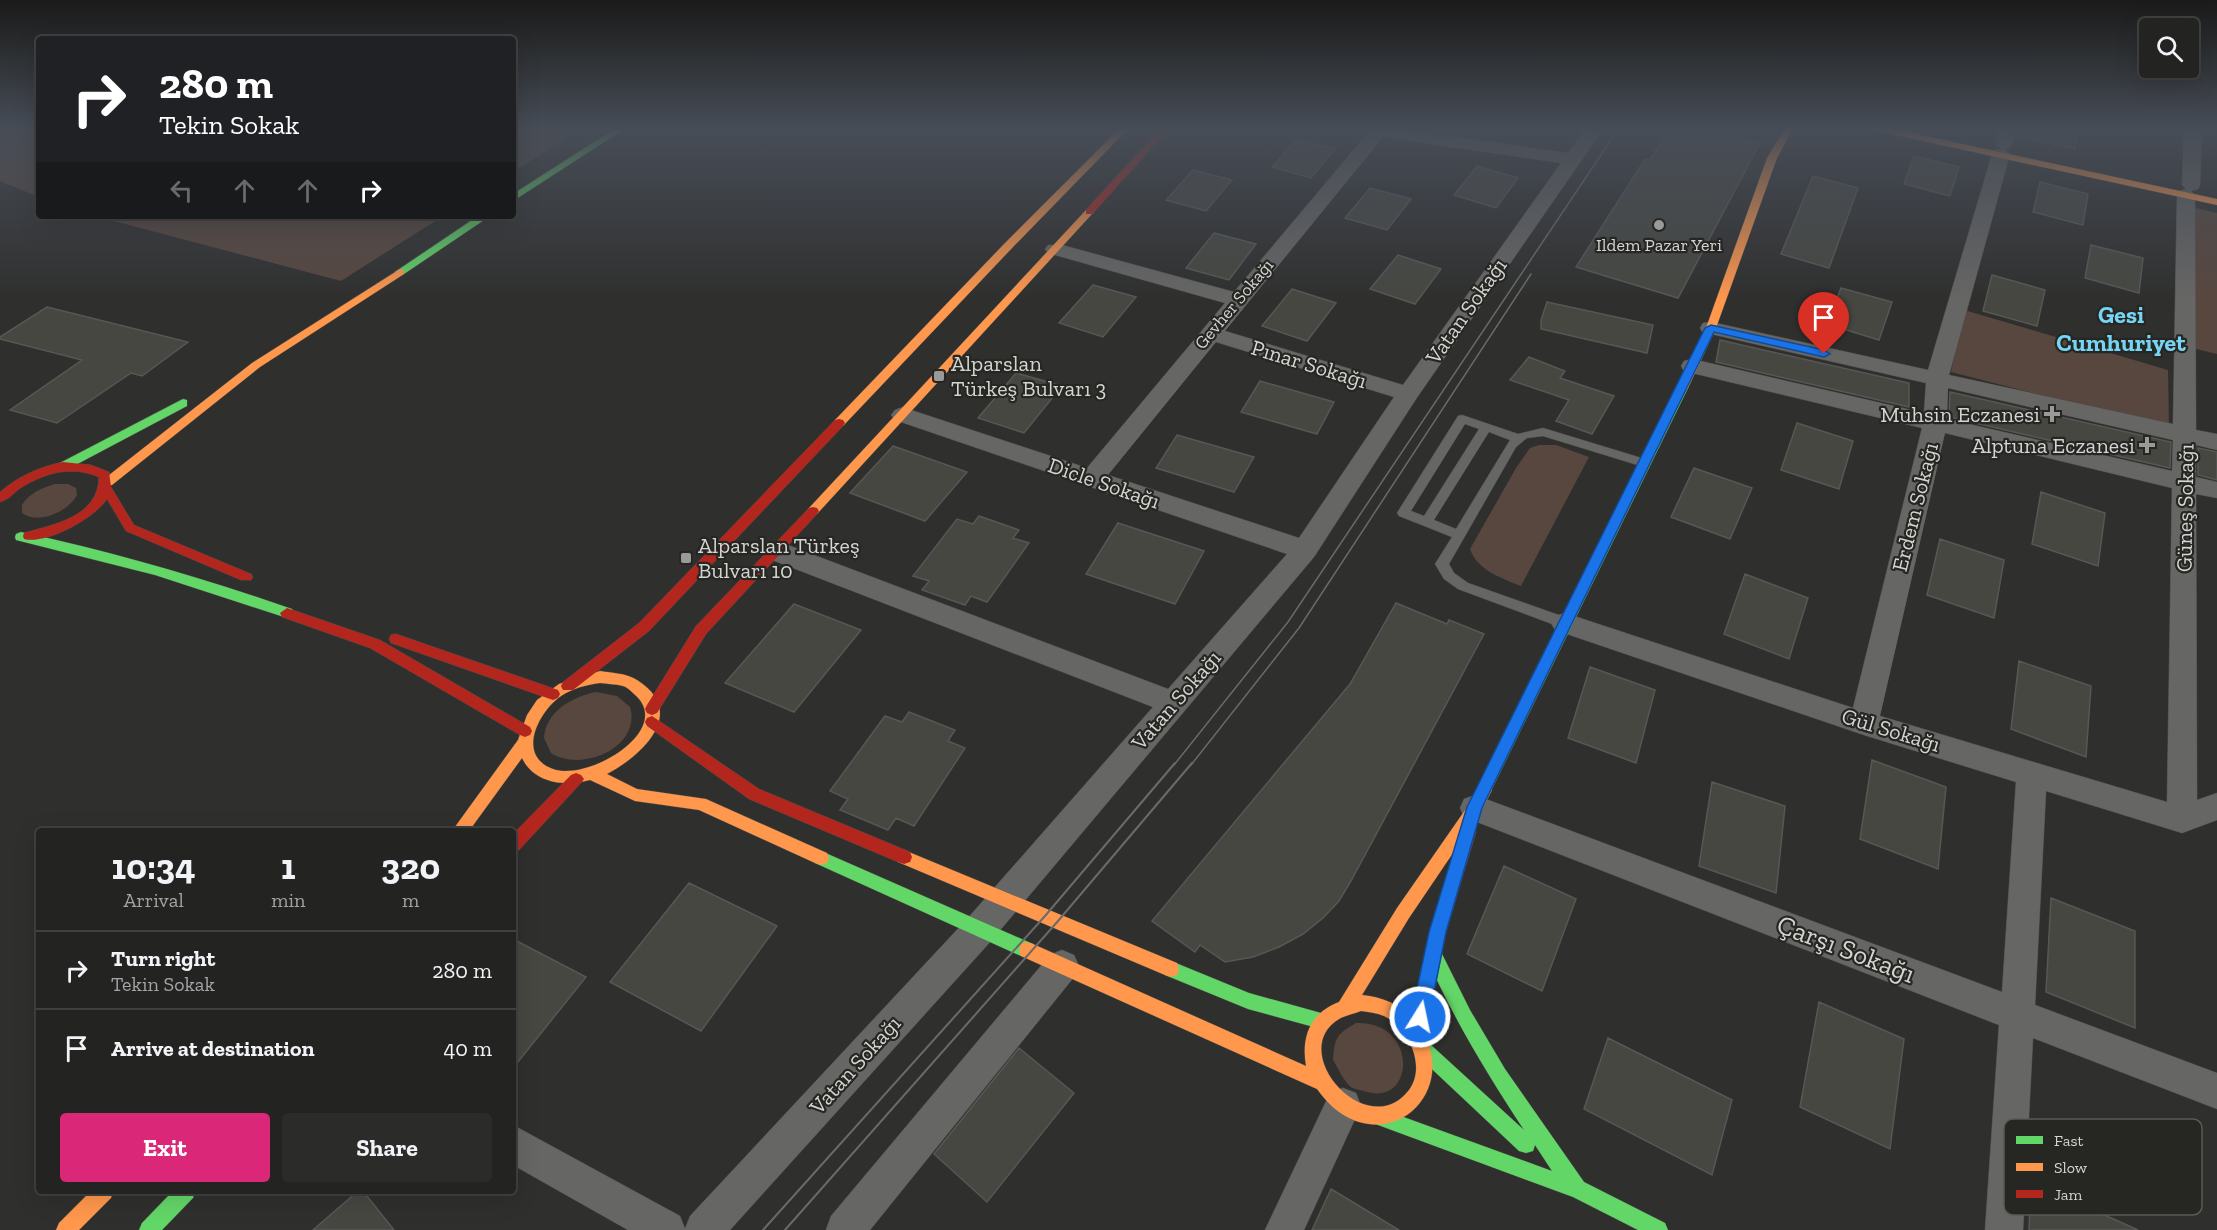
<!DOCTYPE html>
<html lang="en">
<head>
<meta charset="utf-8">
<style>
	:root { --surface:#232322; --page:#2b2b2a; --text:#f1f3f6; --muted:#a3a4a5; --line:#404040; --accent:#db2777 }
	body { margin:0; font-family:"Zilla Slab",serif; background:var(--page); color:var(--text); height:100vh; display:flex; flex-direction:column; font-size:22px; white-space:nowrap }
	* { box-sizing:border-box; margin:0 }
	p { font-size:20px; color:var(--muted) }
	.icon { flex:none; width:33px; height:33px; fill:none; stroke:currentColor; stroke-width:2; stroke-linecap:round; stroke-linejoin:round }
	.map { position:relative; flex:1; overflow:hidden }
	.panel { position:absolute; left:36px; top:828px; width:480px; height:366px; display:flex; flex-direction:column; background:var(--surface); border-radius:6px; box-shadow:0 6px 24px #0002,0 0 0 2px var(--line) }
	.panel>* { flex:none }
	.guide { position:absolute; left:36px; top:36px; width:480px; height:183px; border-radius:6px; box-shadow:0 6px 24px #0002,0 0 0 2px var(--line); background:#202124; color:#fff; overflow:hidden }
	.tools { position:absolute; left:2139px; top:18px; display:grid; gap:12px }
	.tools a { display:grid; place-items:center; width:60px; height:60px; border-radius:6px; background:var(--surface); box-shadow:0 6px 24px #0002,0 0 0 2px var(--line); font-size:30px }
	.pin { position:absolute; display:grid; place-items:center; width:51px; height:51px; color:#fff; margin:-62px -26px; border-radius:50% 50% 50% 0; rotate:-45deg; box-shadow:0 0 6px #0007 }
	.pin .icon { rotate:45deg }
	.me { position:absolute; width:66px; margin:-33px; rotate:10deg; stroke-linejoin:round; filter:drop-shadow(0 0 4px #0008) }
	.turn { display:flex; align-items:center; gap:21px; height:126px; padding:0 24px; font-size:27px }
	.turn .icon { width:78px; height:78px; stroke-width:2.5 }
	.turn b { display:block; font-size:42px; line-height:51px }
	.lanes { display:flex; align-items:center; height:57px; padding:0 24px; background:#0003; justify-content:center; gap:30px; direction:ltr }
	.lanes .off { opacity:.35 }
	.eta { display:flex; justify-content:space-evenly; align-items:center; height:102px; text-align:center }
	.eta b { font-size:36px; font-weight:800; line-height:42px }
	.primary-button { display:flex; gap:12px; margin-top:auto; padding:12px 24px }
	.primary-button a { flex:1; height:69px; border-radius:6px; background:var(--accent); color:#fff; font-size:24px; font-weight:800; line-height:69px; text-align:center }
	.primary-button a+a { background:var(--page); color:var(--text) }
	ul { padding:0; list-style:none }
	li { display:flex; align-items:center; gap:18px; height:78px; padding:0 24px; border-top:2px solid var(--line) }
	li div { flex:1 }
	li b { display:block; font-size:22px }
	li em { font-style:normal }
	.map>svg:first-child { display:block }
</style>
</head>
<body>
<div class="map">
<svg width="2217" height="1230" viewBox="0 0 2217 1230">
	<rect width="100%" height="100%" fill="#2f2f2e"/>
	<path fill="#58473f" d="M0 128H39V197L0 181Z
		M513 128H582L513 172Z
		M2188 206 2217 213V354L2184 346Z
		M95 216H443L341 281Z
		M1964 310 2168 370 2169 428 1951 372Z
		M1539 445H1556L1589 457 1521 586C1501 578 1477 570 1470 549L1516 468 1530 448Z
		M55 484H68L76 488 77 495C68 512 38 525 22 513V505C29 493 42 488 55 484Z
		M596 692 617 696 630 707C642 747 582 773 551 753L544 738C546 711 572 697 596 692Z
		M1356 1023C1420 1021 1415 1109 1364 1091 1360 1090 1354 1089 1351 1087 1344 1082 1338 1068 1333 1060 1335 1037 1336 1035 1356 1023Z"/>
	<path fill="#464741" stroke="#575756" stroke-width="1.5" d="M1670 128H1700L1760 143 1678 298 1576 267 1645 159 1650 160Z
		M2019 128H2077L2075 149 2017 136Z
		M1297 139 1335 149 1311 178 1272 167Z
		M1914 156 1959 167 1950 196 1904 184Z
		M1477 166 1518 178 1496 208 1454 195Z
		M1193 170 1232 180 1206 211 1166 200Z
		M1813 176 1858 188 1829 268 1781 254Z
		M2040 182 2088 194 2083 225 2033 212Z
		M1370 188 1411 199 1387 230 1345 218Z
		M1214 233 1256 244 1229 280 1186 268Z
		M2091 245 2143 258 2139 293 2085 278Z
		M1398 255 1441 269 1415 304 1370 289Z
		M1992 275 2045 290 2037 326 1983 311Z
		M1093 285 1136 297 1103 337 1059 323Z
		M1841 288 1892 302 1879 340 1827 324Z
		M1292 289 1336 303 1307 341 1262 326Z
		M1547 302 1653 325 1647 353 1541 329V320Z
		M47 307 188 342 142 376 131 373 57 423 10 410 82 360 0 339V337Z
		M1720 340 1909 383V407L1716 362Z
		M1529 357 1565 371 1560 378 1614 396 1592 434 1556 421 1569 400 1510 380Z
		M1016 373 1062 386 1024 433 978 418Z
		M1260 381 1334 402 1317 434 1241 412Z
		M1950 392 2171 442 2170 468 1949 417Z
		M1797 423 1853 441 1839 489 1781 470Z
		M1177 435 1254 457 1234 492 1156 468Z
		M893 446 967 472 925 521 850 493Z
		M2198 448 2217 452V480L2198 475Z
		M1694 468 1752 488 1730 539 1671 517Z
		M2041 492 2105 513 2098 566 2032 544Z
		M979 516 1019 530 1013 538 1029 543 987 602 971 596 965 605 922 590 929 581 913 576 957 519 973 524Z
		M1118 523 1204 551 1175 604 1086 574Z
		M1940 539 2004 560 1994 618 1927 595Z
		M1745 574 1808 598 1789 659 1724 634Z
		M1396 603 1447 624 1449 620 1484 634 1351 881 1339 901 1323 918 1303 934 1279 947 1253 957 1225 962 1200 945 1195 952 1152 921 1350 684Z
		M794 604 861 630 794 712 725 683Z
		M2019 661 2091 686 2086 757 2011 729Z
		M1590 667 1655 690 1636 763 1568 738Z
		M909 712 955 730 948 741 965 748 914 826 896 818 888 830 840 810 848 799 830 791 885 716 902 722Z
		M1872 760 1946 787 1938 869 1860 839Z
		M1712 782 1785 806 1776 893 1699 866Z
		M1504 866 1576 899 1542 991 1467 954Z
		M689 883 777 926 701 1031 610 982Z
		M2051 898 2135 931V1028L2046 992Z
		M513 939 586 977 513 1068Z
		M1819 1002 1904 1039 1890 1149 1800 1107Z
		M1608 1038 1732 1100 1712 1175 1584 1109Z
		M1019 1048 1074 1093 987 1202 934 1154Z
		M2031 1182 2138 1230H2029Z
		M1331 1189 1399 1230H1312Z
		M358 1191H363L394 1230H313Z"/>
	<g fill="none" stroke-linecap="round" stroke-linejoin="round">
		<defs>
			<path id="lane" d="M1462 415 1518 434 1543 428 1648 460 1650 463 1644 467 1543 436 1527 438 1516 447 1449 564 1454 573 1468 583 1570 619 1572 623 1570 627H1560L1458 589 1444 579 1435 564 1452 537 1399 516 1397 513 1458 416ZM1465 424 1479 429 1424 516 1411 511ZM1489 432 1510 440 1456 529 1434 520Z"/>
			<path id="street" d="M1354 128H1392L1568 153 1586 128H1604L1416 399 1314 557 991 941 730 1230H628L513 1165V1125L680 1216 685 1229 690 1216 967 919 1153 707 767 558 763 551 767 544 776 542 785 544 1168 689 1287 554 895 420 891 415 895 410 903 407 911 410 1087 468 1225 303 1048 253 1045 249 1048 245H1062L1234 292 1366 135 1356 133ZM1383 137 1561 163 1403 385 1225 331ZM1216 342 1394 397 1299 538 1108 475Z
				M1999 128H2017L2010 148 2004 149 2010 154 1949 375 2173 424 2177 195 2179 191 2186 189 2182 185 2184 128H2202L2200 185 2198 189 2191 191 2195 195 2196 430 2217 434V450L2196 445V477L2217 482V498L2196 494 2197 800 2217 793V820L2182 833 2046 791 2035 1005 2217 1073V1109L2033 1038 2023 1230H1985L1999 1025 1464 817 1460 808 1464 799 1475 795 2002 992 2016 782 1864 735 1555 630 1551 623 1555 616 1565 613 1853 708 1922 428 1692 373 1684 371 1681 366 1684 361 1692 359 1924 413 1926 383 1711 334 1703 333 1700 328 1703 323 1711 322 1928 370 1992 154 1995 150 2001 149 1995 144ZM1948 388 2173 440 2172 471 1947 419ZM1945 433 2172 488 2167 802 1880 716Z
				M1062 950 1074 955 1079 966 1074 977 870 1230H826L831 1216 1050 955Z
				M1343 1088 1356 1093 1361 1106 1304 1230H1265L1330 1093Z"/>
			<path id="fast" d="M616 128H626L513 201V194Z
				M478 216H490L404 274H396L395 272Z
				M1682 384 1688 388 1489 795 1484 796 1479 795 1476 790 1479 785 1676 388Z
				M183 399 187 400V406L66 470H58L56 467 58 464Z
				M21 532C113 552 203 578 292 609L294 613 287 618 155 575 16 540 15 537 16 534Z
				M821 851 1033 944 1035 950 1033 956 1027 958 1021 956 815 863 813 858 815 853Z
				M1433 946 1439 948 1470 1010 1505 1069 1584 1182 1665 1223 1668 1230H1638L1573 1197 1370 1122 1367 1116 1370 1110 1376 1107 1552 1171 1535 1145 1533 1151 1526 1153 1519 1151 1418 1056 1415 1050 1418 1044 1424 1041 1430 1044 1524 1130C1487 1074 1452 1016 1425 954L1427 948Z
				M1171 961 1249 993 1321 1013 1327 1015 1330 1021 1327 1027 1321 1029 1248 1009 1165 975 1163 969 1165 963Z
				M173 1191H195L193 1198 162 1230H139L142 1223Z"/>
			<path id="slow" d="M1120 128H1129L1013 247 843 426H835L833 423 835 420 1005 243Z
				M1785 128H1793L1777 158 1716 328 1688 388 1682 392 1678 391 1676 388 1706 328 1767 158Z
				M1873 128H1889L2217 199V205L1877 131Z
				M1089 209 1094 212 1092 214 817 514H809L807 511 809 508 1086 210Z
				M400 269 404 270V274L260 367 112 485H104L102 482 104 479 252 363Z
				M600 671C612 673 626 673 637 680 688 712 643 755 607 774L637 789 706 799 827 853 829 858 827 863 821 865 815 863 699 810 635 801 590 780C564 787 534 783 522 758L469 831H452L518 740 527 715 537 700 559 684ZM600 683C607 684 616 684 623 686 627 687 631 691 634 694 676 729 589 782 553 769 516 756 538 712 561 696 573 688 586 685 600 683Z
				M1484 784 1489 785 1492 790 1480 813 1409 918 1362 995C1390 998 1412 1010 1425 1035 1452 1090 1401 1145 1347 1117 1334 1110 1325 1100 1317 1089L1021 956 1019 950 1021 944 1027 942 1033 944 1306 1066C1301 1037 1310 1013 1339 1002L1397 908 1470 803 1479 785ZM1361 1011C1368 1012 1377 1013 1384 1016 1408 1027 1427 1066 1409 1090 1368 1144 1285 1052 1339 1019 1346 1015 1354 1014 1361 1011Z
				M904 850 1177 963 1179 969 1177 975 1171 977 1165 975 898 862 896 857 898 852Z
				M91 1191H113L111 1198 79 1230H56L59 1223Z"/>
			<path id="jam" d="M1161 128H1170L1092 214H1086V210Z
				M839 419 843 420 845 423 843 426 649 631 573 690H563L561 686 563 682 639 623 835 420Z
				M63 462 91 465 109 472 111 487 134 525 251 574 253 577 251 580H241L126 531 107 499C95 518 46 545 24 539L23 536 24 533C55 524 98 517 99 477 70 465 44 473 19 489 13 494 8 500 0 502V492C19 476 39 467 63 462Z
				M813 507 817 508 819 511 817 514 706 634 657 713 652 715 647 713 645 709 647 705 696 626 809 508Z
				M287 608 380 640 530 727 532 731 530 735 525 737 520 735 370 648 282 617 280 613Z
				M396 634 558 690 560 694 558 698 553 700 391 643 389 639 391 635Z
				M652 716 759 789 910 852 912 857 910 862 904 864 898 862 749 799 647 726 645 722 647 718Z
				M576 773 581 775 584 779 581 783 519 850 513 852V834L571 775Z
				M1468 825 1474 827 1476 832 1446 932 1426 1035 1423 1041 1417 1044 1411 1041 1408 1035 1430 932 1460 832 1462 827Z"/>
		</defs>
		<use href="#lane" stroke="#4d4d4b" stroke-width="1"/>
		<use href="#street" stroke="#4d4d4b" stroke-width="1"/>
		<use href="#fast" stroke="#4d4d4b" stroke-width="1"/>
		<use href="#slow" stroke="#4d4d4b" stroke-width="1"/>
		<use href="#jam" stroke="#4d4d4b" stroke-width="1"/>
		<use href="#lane" fill="#666664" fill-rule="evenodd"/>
		<use href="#street" fill="#666664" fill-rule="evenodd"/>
		<use href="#fast" fill="#63d668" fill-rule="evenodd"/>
		<use href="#slow" fill="#ff974d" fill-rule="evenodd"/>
		<use href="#jam" fill="#b3261e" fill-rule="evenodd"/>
		<path stroke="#6a6a69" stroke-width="1.5" d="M1174 765 1288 622 1619 128
			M1191 765 1299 628 1531 274"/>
		<path stroke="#6a6a69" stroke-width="2" d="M763 1230 1045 916 1175 763
			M785 1230 1058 921 1192 763"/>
	</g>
	<linearGradient id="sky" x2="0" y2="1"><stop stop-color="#1a1a19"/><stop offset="0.43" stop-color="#474d57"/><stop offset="1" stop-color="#474d57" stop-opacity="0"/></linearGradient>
	<rect width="2217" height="300" fill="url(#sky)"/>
	<path fill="#1a73e8" stroke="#114b97" stroke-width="1.5" d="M1711 325 1824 350 1830 354 1824 357 1714 332 1482 808 1446 932 1429 1017 1426 1023 1420 1025 1414 1023 1411 1017 1429 932 1467 807 1705 328Z"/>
	<g fill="#9a9a99" stroke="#262623" stroke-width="2">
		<circle cx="1659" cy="225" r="6"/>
		<rect x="933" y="370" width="12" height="12" rx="3"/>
		<path d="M2049 405h6v6h6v6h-6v6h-6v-6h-6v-6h6z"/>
		<path d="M2144 436h6v6h6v6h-6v6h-6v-6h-6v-6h6z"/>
		<rect x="680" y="552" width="12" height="12" rx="3"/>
	</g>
	<g text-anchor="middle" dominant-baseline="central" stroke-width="4.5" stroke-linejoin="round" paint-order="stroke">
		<g font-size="18" fill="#d4d4d2" stroke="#262623">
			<text x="1659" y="245">Ildem Pazar Yeri</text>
		</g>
		<g font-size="18" fill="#d4d4d2" stroke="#262623">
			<text transform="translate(1234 304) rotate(-50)">Gevher Sokağı</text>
		</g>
		<g font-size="22" fill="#d4d4d2" stroke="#262623">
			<text transform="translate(1466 311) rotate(-55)">Vatan Sokağı</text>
			<text transform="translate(1309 364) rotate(17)">Pınar Sokağı</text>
			<text transform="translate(1104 483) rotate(19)">Dicle Sokağı</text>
			<text transform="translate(1915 507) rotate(-76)">Erdem Sokağı</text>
			<text transform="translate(2185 508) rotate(-89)">Güneş Sokağı</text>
			<text transform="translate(1176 700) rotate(-49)">Vatan Sokağı</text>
			<text transform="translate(1891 730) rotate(17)">Gül Sokağı</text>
			<text transform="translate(855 1065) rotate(-48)">Vatan Sokağı</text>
		</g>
		<g font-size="22" fill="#d4d4d2" stroke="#262623" text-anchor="start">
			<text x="951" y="363">Alparslan<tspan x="951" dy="25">Türkeş Bulvarı 3</tspan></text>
			<text x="2040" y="414" text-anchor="end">Muhsin Eczanesi</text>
			<text x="2135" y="445" text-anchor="end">Alptuna Eczanesi</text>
			<text x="698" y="545">Alparslan Türkeş<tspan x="698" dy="25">Bulvarı 10</tspan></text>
		</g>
		<g font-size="24" font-weight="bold" fill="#76d5f4" stroke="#262623">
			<text x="2121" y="314">Gesi<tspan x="2121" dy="28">Cumhuriyet</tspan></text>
		</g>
		<g font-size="27" fill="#d4d4d2" stroke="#262623">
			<text transform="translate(1846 949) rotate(21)">Çarşı Sokağı</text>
		</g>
	</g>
	<rect x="2004" y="1119" width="198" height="96" rx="9" fill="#262623" stroke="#5a5a58" stroke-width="1.5"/>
	<rect x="2016" y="1136" width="27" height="8" fill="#63d668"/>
	<rect x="2016" y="1163" width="27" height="8" fill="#ff974d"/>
	<rect x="2016" y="1190" width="27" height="8" fill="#b3261e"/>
	<g font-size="16" fill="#d4d4d2">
		<text x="2054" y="1146">Fast</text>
		<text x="2054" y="1173">Slow</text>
		<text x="2054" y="1200">Jam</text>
	</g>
</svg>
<div class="tools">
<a><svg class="icon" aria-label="search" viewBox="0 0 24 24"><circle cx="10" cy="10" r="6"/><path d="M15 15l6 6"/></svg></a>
</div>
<div class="pin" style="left:1824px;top:354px;background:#d93025"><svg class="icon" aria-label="arrive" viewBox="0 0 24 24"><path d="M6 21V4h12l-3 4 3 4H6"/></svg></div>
<svg class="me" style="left:1420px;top:1017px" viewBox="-20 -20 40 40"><circle r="17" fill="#1a73e8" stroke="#fff" stroke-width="3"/><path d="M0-11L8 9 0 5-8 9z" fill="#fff"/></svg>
<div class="guide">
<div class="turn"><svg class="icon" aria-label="right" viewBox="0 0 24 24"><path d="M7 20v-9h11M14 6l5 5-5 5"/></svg><div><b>280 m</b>Tekin Sokak</div></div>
<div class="lanes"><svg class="icon off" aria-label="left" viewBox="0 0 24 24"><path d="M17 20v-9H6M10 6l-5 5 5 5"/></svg><svg class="icon off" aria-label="ahead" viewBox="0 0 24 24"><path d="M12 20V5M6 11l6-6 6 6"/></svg><svg class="icon off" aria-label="ahead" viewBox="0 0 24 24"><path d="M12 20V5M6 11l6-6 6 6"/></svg><svg class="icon" aria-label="right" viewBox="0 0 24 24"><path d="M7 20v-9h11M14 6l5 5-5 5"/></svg></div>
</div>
<section class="panel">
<div class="eta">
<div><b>10:34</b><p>Arrival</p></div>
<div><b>1</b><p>min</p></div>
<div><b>320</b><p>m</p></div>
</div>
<ul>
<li><svg class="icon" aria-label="right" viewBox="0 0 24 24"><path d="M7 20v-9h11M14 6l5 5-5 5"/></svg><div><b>Turn right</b><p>Tekin Sokak</p></div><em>280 m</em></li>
<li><svg class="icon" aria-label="arrive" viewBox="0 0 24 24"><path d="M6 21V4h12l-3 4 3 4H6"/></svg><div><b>Arrive at destination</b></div><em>40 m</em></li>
</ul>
<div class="primary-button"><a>Exit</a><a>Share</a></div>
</section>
</div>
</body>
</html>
